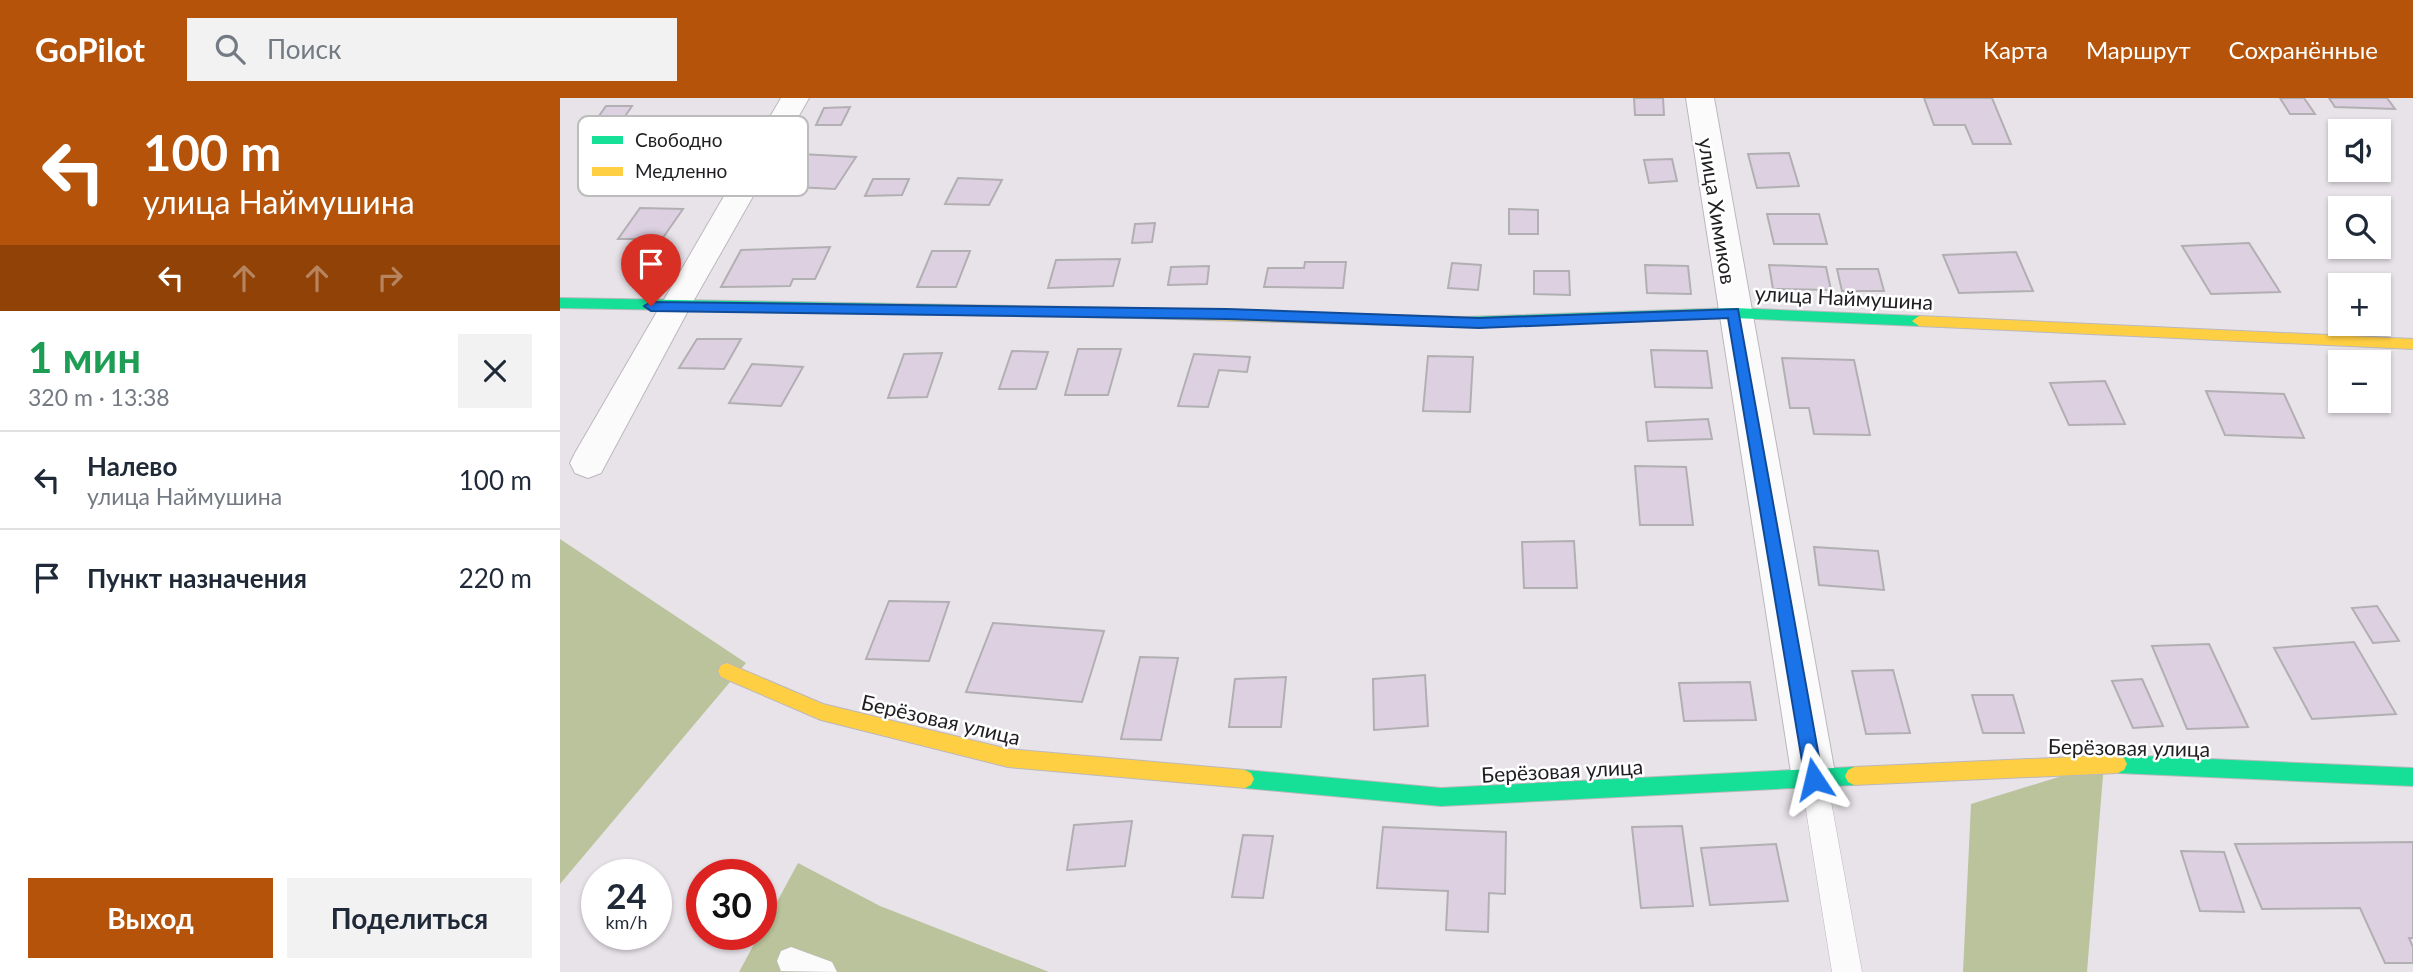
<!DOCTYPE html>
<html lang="ru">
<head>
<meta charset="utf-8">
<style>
	:root { --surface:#fff; --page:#f2f2f3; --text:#1f2937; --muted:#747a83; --line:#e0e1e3; --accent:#b45309 }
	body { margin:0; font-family:Lato,sans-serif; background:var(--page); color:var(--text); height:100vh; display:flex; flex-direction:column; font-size:26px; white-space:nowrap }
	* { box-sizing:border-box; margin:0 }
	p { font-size:23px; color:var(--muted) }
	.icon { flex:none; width:38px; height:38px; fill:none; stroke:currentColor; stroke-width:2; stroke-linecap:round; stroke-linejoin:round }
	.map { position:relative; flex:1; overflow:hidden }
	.panel { display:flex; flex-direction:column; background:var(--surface); width:560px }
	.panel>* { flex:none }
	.top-card { background:#b45309; color:#fff; overflow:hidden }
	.buttons { position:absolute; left:1768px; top:21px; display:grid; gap:14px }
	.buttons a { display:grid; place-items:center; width:63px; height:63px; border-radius:0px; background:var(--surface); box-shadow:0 2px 5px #0004; font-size:35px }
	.speed { position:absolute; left:21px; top:761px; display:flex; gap:14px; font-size:35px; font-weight:700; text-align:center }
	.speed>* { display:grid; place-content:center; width:91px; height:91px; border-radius:50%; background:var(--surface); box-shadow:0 2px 5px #0004; line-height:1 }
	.speed small { font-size:18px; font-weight:400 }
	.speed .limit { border:10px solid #d22; background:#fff; color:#111 }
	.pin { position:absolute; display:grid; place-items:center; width:60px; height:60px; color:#fff; margin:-72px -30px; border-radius:50% 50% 50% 0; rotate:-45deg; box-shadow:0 0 7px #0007 }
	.pin .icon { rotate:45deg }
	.me { position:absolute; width:77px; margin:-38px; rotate:350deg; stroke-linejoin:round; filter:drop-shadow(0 0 5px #0008) }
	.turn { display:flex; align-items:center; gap:24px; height:147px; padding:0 28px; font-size:32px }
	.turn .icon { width:91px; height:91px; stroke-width:2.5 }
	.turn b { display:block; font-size:49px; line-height:60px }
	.lanes { display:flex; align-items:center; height:66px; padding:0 28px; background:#0003; justify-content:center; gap:35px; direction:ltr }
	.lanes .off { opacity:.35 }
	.round { display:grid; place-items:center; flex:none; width:74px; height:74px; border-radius:0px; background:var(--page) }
	.head { display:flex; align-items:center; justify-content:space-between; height:119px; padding:0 28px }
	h1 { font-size:42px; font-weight:700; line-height:52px; color:#1e9e55 }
	.action { display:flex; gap:14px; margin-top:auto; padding:14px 28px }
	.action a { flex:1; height:80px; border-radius:0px; background:var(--accent); color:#fff; font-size:28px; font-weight:700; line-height:80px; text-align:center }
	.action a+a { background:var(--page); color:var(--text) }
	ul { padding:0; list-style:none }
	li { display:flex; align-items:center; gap:21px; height:98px; padding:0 28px; border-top:2px solid var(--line) }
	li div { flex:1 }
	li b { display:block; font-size:26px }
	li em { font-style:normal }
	header { display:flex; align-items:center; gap:42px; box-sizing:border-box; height:98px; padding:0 35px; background:var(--accent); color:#fff }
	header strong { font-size:33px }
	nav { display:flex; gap:38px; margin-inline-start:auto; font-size:24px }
	.search { width:490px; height:63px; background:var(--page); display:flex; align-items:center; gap:18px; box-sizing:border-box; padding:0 24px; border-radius:0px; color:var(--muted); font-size:26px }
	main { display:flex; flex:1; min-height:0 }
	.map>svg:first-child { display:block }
</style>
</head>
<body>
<header>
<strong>GoPilot</strong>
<div class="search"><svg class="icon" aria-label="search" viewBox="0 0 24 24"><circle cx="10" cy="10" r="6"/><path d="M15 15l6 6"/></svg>Поиск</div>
<nav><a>Карта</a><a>Маршрут</a><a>Сохранённые</a></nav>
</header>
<main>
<section class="panel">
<div class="top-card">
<div class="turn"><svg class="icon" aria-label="left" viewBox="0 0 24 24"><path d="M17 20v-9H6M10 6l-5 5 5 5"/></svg><div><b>100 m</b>улица Наймушина</div></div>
<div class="lanes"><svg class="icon" aria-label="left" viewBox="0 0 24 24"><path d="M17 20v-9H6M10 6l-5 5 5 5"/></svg><svg class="icon off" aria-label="ahead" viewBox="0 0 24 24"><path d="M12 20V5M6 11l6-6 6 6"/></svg><svg class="icon off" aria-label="ahead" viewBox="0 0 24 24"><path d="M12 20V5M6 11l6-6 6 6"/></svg><svg class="icon off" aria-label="right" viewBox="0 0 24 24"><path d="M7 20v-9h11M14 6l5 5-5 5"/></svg></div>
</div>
<div class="head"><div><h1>1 мин</h1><p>320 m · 13:38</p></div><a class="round"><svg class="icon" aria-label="close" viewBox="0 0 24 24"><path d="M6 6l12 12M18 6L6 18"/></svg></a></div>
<ul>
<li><svg class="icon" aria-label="left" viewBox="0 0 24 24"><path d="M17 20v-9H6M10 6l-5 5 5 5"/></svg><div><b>Налево</b><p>улица Наймушина</p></div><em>100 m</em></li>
<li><svg class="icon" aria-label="arrive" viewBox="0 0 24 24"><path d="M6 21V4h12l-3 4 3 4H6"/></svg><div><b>Пункт назначения</b></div><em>220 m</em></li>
</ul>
<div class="action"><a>Выход</a><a>Поделиться</a></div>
</section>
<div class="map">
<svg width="1853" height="874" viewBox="0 0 1853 874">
	<rect width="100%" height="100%" fill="#e8e3e9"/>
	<path fill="#bac39b" d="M0 441 186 565 0 786Z
		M1544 665 1527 874H1403L1411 706Z
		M238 765 320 808 489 874H179Z"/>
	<path fill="#ddd1e1" stroke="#b2afb3" stroke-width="2" d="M1074 0H1103L1104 17H1075Z
		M1364 0H1432L1451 46H1413L1405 27H1374Z
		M1720 0H1744L1755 16H1730Z
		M1769 0H1827L1835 11 1775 9Z
		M46 8H72L52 37 25 38Z
		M290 9 281 27H256L264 10Z
		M1229 55 1239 88 1197 90 1188 56Z
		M240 56 296 59 275 91 218 88Z
		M1112 61 1117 83 1089 85 1084 62Z
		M398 80 442 82 429 107 385 106Z
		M313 81H349L342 97 305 98Z
		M80 110 123 111 102 141H58Z
		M949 111 978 112V136H949Z
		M1207 116H1259L1267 146H1214Z
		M595 125 592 144 572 145 575 126Z
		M1689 145 1720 194 1651 196 1622 148Z
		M270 149 255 181H233L230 188 161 189 181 152Z
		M372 153H410L396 189H357Z
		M1456 154 1473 193 1399 195 1383 157Z
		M560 161 553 188 488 190 496 162Z
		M745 164H786L783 190 704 189 708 170H744Z
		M892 165 921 167 918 192 888 190Z
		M1085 167 1128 168 1131 196 1087 195Z
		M1209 167 1266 169 1271 192 1213 191Z
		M649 168 647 186 608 187 611 169Z
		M1277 171H1318L1324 193H1282Z
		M974 173H1009L1010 197 974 196Z
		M137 241H181L164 271 119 270Z
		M518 251H561L548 297H505Z
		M1091 252 1147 253 1152 290 1095 289Z
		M452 253 488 254 476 291H439Z
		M382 255 367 299 328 300 344 256Z
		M634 256 690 259 687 274 659 272 648 309 618 308Z
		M868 258 913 259 910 314 863 313Z
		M1222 260 1294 262 1310 337 1254 336 1249 310H1230Z
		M192 266 243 269 221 308 169 305Z
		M1545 283 1565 326 1509 327 1490 285Z
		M1646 293 1724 296 1744 340 1665 337Z
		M1148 321 1152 341 1088 343 1086 324Z
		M1075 368 1126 369 1133 427H1080Z
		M1014 443 1017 490H964L962 444Z
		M1254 449 1318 453 1324 492 1259 487Z
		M329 503 389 504 369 563 306 561Z
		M1817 508 1839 543 1813 545 1792 510Z
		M433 525 544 533 522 604 406 594Z
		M1794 544 1836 616 1752 621 1714 550Z
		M1649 546 1688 629 1627 631 1592 548Z
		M580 559 618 560 601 642 561 641Z
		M1333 572 1350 635 1306 636 1292 573Z
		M865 577 868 628 814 632 813 581Z
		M726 579 721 629H669L675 581Z
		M1582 581 1603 628 1573 630 1552 583Z
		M1190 584 1196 622 1124 623 1119 585Z
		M1412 597H1453L1464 635H1423Z
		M572 723 565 768 507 772 514 727Z
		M1122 728 1133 808 1081 810 1072 729Z
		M823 729 946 734 945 796 929 795 928 834 886 832 888 793 817 790Z
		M683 737 713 738 703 800 672 799Z
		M1853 744V840H1849L1853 849V865H1825L1800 810 1702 811 1675 746Z
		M1216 746 1228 803 1150 807 1141 750Z
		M1621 753 1664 754 1684 814 1640 813Z"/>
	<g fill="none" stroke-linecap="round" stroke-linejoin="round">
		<defs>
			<path id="lane" d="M1254 668 1263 672 1267 681 1302 874H1272L1241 681 1245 672Z
				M231 849 272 864 277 874 221 873 217 863 221 853Z"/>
			<path id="street" d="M221 0H249L130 209 41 375 28 380 15 375 10 365 15 355Z
				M1126 0H1154L1276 681 1270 696 1254 702 1238 696 1232 681Z"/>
			<path id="fast" d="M0 200 576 210 583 215 576 220 0 210Z
				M1174 210 1359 218 1366 223 1359 228 1174 220 904 229 897 224 904 219Z
				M1558 657 1853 670V688L1558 675 1552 672 1549 666 1552 660Z
				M1294 669 1300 672 1303 678 1300 684 1294 687 881 708 685 690 679 687 676 681 679 675 685 672 881 690Z"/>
			<path id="slow" d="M576 210 904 219 911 224 904 229 576 220 569 215Z
				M1359 218 1853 241V251L1359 228 1352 223Z
				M167 565 263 606 448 651 685 672 691 675 694 681 691 687 685 690 448 669 261 622 161 579 158 573 161 567Z
				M1558 657 1564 660 1567 666 1564 672 1558 675 1294 687 1288 684 1285 678 1288 672 1294 669Z"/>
		</defs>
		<use href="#lane" stroke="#bbb8bc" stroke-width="1"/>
		<use href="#street" stroke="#bbb8bc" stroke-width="2"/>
		<use href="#fast" stroke="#bbb8bc" stroke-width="2"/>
		<use href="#slow" stroke="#bbb8bc" stroke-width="2"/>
		<use href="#lane" fill="#fcfbfc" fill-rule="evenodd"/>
		<use href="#street" fill="#fcfbfc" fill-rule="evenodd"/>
		<use href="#fast" fill="#16e098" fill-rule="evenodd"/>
		<use href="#slow" fill="#ffcf43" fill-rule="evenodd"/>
	</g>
	<path fill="#1a73e8" stroke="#114b97" stroke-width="2" d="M91 204 667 211 919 220 1178 211 1263 681 1261 688 1254 690 1248 688 1245 681 1168 220 919 230 667 221 91 213 84 208Z"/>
	<g text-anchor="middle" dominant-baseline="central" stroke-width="5" stroke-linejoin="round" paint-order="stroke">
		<g font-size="21" fill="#211e22" stroke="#fff">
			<text transform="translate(1158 113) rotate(81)">улица Химиков</text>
			<text transform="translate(1284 199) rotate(3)">улица Наймушина</text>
			<text transform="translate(381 621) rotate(13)">Берёзовая улица</text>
			<text transform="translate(1569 649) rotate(1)">Берёзовая улица</text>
			<text transform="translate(1002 672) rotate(-3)">Берёзовая улица</text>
		</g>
	</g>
	<rect x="18" y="18" width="230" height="80" rx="10" fill="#fff" stroke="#bcbcbd" stroke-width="2"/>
	<rect x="32" y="38" width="31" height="8" fill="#16e098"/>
	<rect x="32" y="69" width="31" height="9" fill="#ffcf43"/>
	<g font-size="19" fill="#211e22">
		<text x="75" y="49">Свободно</text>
		<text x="75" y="80">Медленно</text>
	</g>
</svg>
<div class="buttons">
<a><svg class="icon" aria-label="sound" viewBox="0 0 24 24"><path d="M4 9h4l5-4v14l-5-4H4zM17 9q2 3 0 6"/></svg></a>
<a><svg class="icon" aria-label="search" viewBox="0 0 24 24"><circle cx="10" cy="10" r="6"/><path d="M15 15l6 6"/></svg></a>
<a>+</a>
<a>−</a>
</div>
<div class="speed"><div>24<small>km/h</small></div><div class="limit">30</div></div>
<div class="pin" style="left:91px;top:208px;background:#d93025"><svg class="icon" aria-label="arrive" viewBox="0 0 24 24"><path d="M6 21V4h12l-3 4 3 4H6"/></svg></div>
<svg class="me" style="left:1254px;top:681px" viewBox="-20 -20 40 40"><path d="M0-17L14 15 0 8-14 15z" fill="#1a73e8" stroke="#fff" stroke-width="4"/></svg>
</div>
</main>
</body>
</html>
